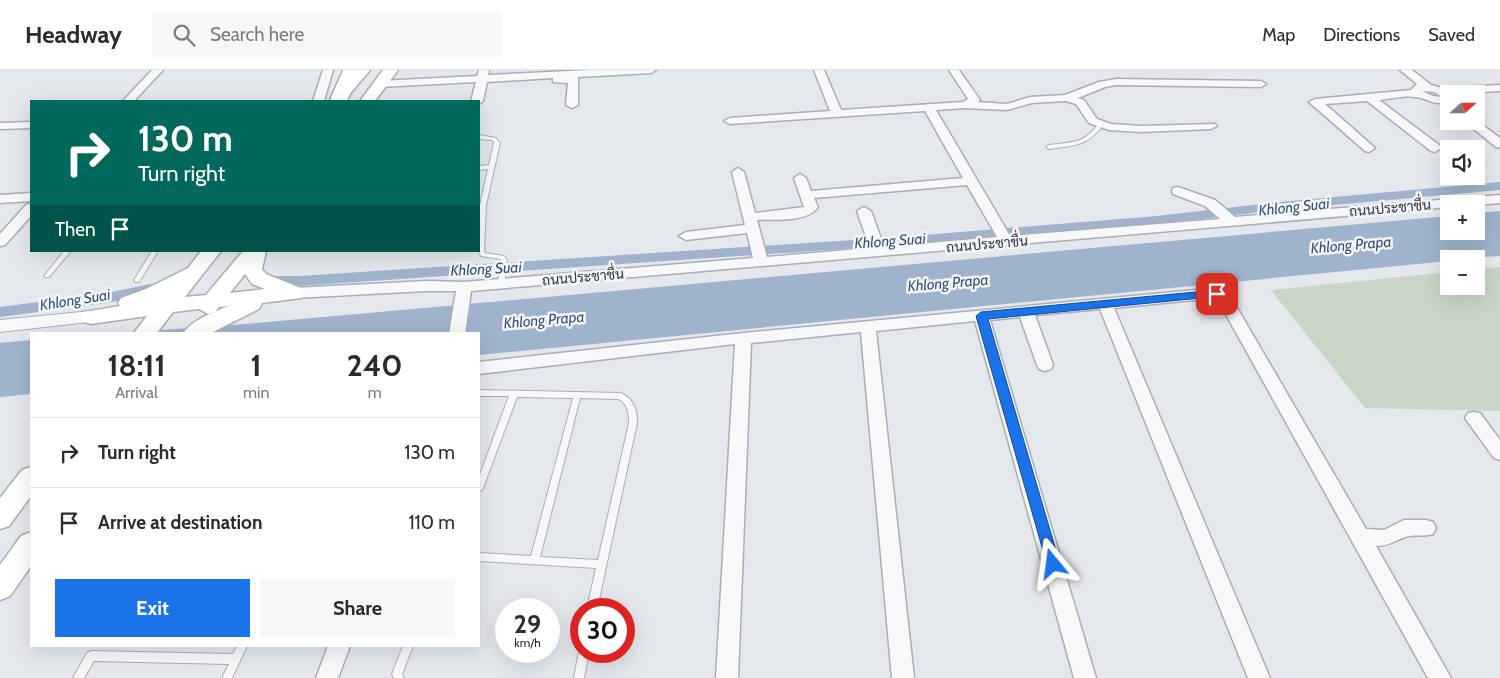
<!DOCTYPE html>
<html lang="en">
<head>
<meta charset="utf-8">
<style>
	:root { --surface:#fff; --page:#f7f7f7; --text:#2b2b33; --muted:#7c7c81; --line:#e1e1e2; --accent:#1a73e8 }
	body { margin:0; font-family:Cabin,Sarabun,sans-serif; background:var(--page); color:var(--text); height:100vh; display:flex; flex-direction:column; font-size:19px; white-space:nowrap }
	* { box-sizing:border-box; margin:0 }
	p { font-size:16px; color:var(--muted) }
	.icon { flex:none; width:28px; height:28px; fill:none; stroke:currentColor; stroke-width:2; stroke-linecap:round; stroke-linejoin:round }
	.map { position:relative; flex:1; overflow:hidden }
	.details { position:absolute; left:30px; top:262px; width:450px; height:315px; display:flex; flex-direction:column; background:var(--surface); border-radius:0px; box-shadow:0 5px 20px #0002 }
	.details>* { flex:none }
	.guide { position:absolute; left:30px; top:30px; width:450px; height:152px; border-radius:0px; box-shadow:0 5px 20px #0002; background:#00695c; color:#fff; overflow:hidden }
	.needle { width:32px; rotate:69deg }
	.tools { position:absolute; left:1440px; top:15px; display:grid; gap:10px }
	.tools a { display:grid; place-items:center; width:45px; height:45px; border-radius:0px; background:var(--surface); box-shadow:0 5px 20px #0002; font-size:25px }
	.speed { position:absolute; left:495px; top:528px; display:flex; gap:10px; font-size:25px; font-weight:700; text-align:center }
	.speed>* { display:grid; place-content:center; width:65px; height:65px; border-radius:50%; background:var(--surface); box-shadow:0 5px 20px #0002; line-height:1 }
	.speed small { font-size:12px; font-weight:400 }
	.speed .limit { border:8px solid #d22; background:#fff; color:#111 }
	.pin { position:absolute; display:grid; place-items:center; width:42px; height:42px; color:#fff; margin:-21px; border-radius:10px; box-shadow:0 2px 8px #0006 }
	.me { position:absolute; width:55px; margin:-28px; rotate:344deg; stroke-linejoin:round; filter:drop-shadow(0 0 4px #0008) }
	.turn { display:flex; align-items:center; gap:18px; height:105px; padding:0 25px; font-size:22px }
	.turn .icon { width:65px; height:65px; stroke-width:2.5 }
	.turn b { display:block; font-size:35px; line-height:42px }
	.then { display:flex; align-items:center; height:48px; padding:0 25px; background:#0003; gap:10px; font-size:19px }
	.eta { display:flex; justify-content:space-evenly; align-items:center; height:85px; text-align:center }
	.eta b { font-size:30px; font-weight:800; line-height:35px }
	.button { display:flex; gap:10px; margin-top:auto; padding:10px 25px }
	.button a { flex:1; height:58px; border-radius:0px; background:var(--accent); color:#fff; font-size:20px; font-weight:800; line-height:58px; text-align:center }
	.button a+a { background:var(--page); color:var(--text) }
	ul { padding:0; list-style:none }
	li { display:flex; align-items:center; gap:15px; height:70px; padding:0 25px; border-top:1px solid var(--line) }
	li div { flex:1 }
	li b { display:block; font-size:19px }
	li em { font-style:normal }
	header { display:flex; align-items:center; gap:30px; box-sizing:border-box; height:70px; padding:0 25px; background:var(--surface); border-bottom:1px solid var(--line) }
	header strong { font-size:24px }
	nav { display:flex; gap:28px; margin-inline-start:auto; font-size:18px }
	.search { width:350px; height:45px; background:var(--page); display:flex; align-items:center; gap:12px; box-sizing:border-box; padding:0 18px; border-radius:0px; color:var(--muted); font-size:19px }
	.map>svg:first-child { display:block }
</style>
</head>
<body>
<header>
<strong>Headway</strong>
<div class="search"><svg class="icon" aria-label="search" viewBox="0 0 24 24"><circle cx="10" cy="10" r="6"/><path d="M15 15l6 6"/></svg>Search here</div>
<nav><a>Map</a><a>Directions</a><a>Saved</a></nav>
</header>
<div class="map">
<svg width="1500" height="608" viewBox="0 0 1500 608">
	<rect width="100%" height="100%" fill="#e4e7ec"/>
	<path fill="#c9d6c5" d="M1500 197V341L1365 338 1271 220 1449 202V216H1476V199Z"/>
	<path fill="#9fb4cc" d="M1500 141V186L1449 189V191L479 285V264H105L246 254 1449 146V161H1476V143Z
		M31 270V324L0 327V273Z"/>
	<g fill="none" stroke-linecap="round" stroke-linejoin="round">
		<path fill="#9fb4cc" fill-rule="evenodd" d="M1500 112V120L1279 140 1157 154 900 175 299 216 274 212 272 209 274 206H299L900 167 1157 146 1279 132Z
			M150 214 155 216 157 219 155 222 107 233 0 247V237L107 223Z"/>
		<defs>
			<path id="service" d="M1100 53 1103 55C1087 77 1074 75 1049 79L1046 77 1049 75C1072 72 1084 74 1098 54Z
				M479 65 496 68 500 73 486 135 484 181 485 183 504 186 507 190 504 214 501 216 498 214 501 190 500 189 481 186 478 181 480 135 488 99 479 100V96L489 95 494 73 492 70 479 69Z
				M64 181H71L49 207H45L44 206 45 205Z
				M152 181H158L139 212H135L134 210Z
				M479 320 621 323C634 329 637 340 637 353L597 539H587L596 498 479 491V483L531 486 573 328 517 327 483 418 482 420 479 421V407L509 326H479ZM580 328 619 329C628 335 629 343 629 353L598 490 540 487Z
				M237 576H247L232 608H222L229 594 94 591 84 608H73L87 583 91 581 233 584Z
				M403 576H413L402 604 404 608H394L392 604Z
				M581 577V581H589L584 608H574L579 581Z"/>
			<path id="minor" d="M152 0H163L134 31H123Z
				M323 0H333L324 31H313Z
				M479 0H489L488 5 590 0H656L651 3 578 7V35L572 38 566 35 568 13 553 12V8L487 12 483 31 479 34V31H471L476 12 380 17 375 14 380 11 477 6Z
				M814 0H824L841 40 963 32 968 29 949 0H959L980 30 978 32 1007 34 1030 27 1065 25 1099 12 1116 9 1261 11 1266 14 1261 17 1116 15 1105 17 1078 28 1084 30 1097 49 1111 54 1141 56 1215 54 1217 56 1211 59 1141 62 1109 60 1089 53 1076 34 1066 31 1032 33 1007 40 965 38 936 40 1010 166 1220 149 1205 136 1173 124 1172 121 1173 118 1178 117 1215 130 1235 147 1500 125V133L1476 135 1449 134V137L471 221 465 264H449L456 221H426L294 228 289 226 287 223 289 220 294 218 426 211 464 212 753 188 747 163 686 170 679 166 686 162 745 155 732 102 738 98 744 102 755 143 804 137 794 108 800 104 806 108 811 121 963 108 925 41 730 54 724 51 730 48 830 41ZM967 115 997 167 884 177 871 141 864 137 857 141 870 178 767 187 757 150C774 149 807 153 818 137L814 128Z
				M1400 0H1412L1431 15 1442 18 1500 15V21L1449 24V32C1431 36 1429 28 1415 27 1404 25 1390 29 1379 30L1439 75 1441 78 1435 82 1431 81 1367 31 1325 34 1375 78 1369 82 1365 81 1309 32 1315 29 1411 20 1417 14ZM1422 21 1434 22 1442 27 1433 26Z
				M1476 50 1500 68V78L1496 77 1464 51Z
				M31 52V58L0 59V53Z
				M31 123V131L0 133V125Z
				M31 134V146L5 175 0 176V164L26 135Z
				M1217 218 1222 220 1232 229 1366 459 1384 460 1404 450H1426L1433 452 1436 458 1433 464C1424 467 1414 464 1405 467 1394 471 1389 476 1376 476L1451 608H1428L1219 232 1214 228 1114 238 1270 608H1248L1100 239 1035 245 1053 295 1051 299 1045 301 1039 299 1037 295 1020 247 990 250 1096 608H1074L975 251 876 261 914 608H892L861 262 751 273 738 608H716L735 274 479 304V292L743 263Z
				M1474 342 1480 343 1500 370V390L1494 388 1465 348 1468 343Z
				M328 576H350L338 608H316Z"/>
			<path id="tertiary" d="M91 241 98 243 100 247 98 251 0 262V250Z"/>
			<path id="secondary" d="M355 0H370L344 31H329Z
				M383 0H398L375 31H360Z
				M201 181H221L185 227 206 225 243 181H266L262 199 266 204 301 218 304 223 301 228 262 233 259 239 209 264H183C192 249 213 243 228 236L219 237 215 242 208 244 199 239 173 242 156 264H133L147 246 91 254 84 252 81 247 84 242 120 236 118 233 121 228 146 219 188 198ZM245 204 252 214 265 219 230 223Z
				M31 397V426L9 456 0 459V428L22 400Z
				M31 462V496L10 526 0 530V495L21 466Z"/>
			<path id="motorway" d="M343 0H361L347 31H333L331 27Z"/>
		</defs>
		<use href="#service" stroke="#a9aeb7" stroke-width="2"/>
		<use href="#minor" stroke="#a9aeb7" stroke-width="3"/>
		<use href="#tertiary" stroke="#a9aeb7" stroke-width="2"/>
		<use href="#secondary" stroke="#a9aeb7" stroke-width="3"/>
		<use href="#motorway" stroke="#8b94a3" stroke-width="2"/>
		<use href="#service" fill="#f7f8fa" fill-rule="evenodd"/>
		<use href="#minor" fill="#f7f8fa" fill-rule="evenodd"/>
		<use href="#tertiary" fill="#f7f8fa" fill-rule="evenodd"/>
		<use href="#secondary" fill="#fff" fill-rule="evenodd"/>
		<use href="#motorway" fill="#fff" fill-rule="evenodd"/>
	</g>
	<path fill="#1a73e8" stroke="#114b97" d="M1217 220 1222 224 1221 226 988 249 1060 494 1058 498 1053 500 1048 498 976 246 981 242Z"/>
	<g text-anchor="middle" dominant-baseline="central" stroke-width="5" stroke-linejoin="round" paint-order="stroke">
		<g font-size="14" fill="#2b3445" stroke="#f4f6f9">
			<text transform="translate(1390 138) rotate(-5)">ถนนประชาชื่น</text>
			<text transform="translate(987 174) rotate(-5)">ถนนประชาชื่น</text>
			<text transform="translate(583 207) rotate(-5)">ถนนประชาชื่น</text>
		</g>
		<g font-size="15" font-style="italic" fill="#34527a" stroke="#f4f6f9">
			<text transform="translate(1294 137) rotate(-6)">Khlong Suai</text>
			<text transform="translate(890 171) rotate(-4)">Khlong Suai</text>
			<text transform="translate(1351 175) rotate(-5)">Khlong Prapa</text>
			<text transform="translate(486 199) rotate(-3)">Khlong Suai</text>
			<text transform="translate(948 213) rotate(-5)">Khlong Prapa</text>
			<text transform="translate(75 230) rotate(-9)">Khlong Suai</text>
			<text transform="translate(544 250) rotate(-5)">Khlong Prapa</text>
		</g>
	</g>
</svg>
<div class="tools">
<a><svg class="needle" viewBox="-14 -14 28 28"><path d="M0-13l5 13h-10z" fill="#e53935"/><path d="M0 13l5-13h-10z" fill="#7c7c81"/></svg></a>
<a><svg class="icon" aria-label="sound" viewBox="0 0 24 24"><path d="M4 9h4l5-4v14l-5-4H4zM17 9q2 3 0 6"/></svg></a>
<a>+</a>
<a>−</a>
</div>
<div class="speed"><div>29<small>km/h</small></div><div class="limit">30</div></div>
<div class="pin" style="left:1217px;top:224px;background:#d93025"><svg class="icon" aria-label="arrive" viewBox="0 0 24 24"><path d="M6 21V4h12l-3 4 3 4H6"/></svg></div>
<svg class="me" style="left:1053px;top:494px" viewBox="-20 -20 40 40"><path d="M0-17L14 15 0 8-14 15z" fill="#1a73e8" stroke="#fff" stroke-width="4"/></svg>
<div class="guide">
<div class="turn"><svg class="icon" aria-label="right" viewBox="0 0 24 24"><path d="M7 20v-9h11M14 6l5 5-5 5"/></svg><div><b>130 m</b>Turn right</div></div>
<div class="then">Then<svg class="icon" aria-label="arrive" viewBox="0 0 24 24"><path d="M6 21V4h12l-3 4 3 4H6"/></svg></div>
</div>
<section class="details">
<div class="eta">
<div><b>18:11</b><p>Arrival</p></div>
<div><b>1</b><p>min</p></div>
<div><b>240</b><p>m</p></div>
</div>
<ul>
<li><svg class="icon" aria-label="right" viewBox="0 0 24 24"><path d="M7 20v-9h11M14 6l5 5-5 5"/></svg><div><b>Turn right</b></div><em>130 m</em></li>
<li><svg class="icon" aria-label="arrive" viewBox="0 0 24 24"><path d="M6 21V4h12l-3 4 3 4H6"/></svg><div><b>Arrive at destination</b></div><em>110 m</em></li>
</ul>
<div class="button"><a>Exit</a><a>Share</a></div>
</section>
</div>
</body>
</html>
